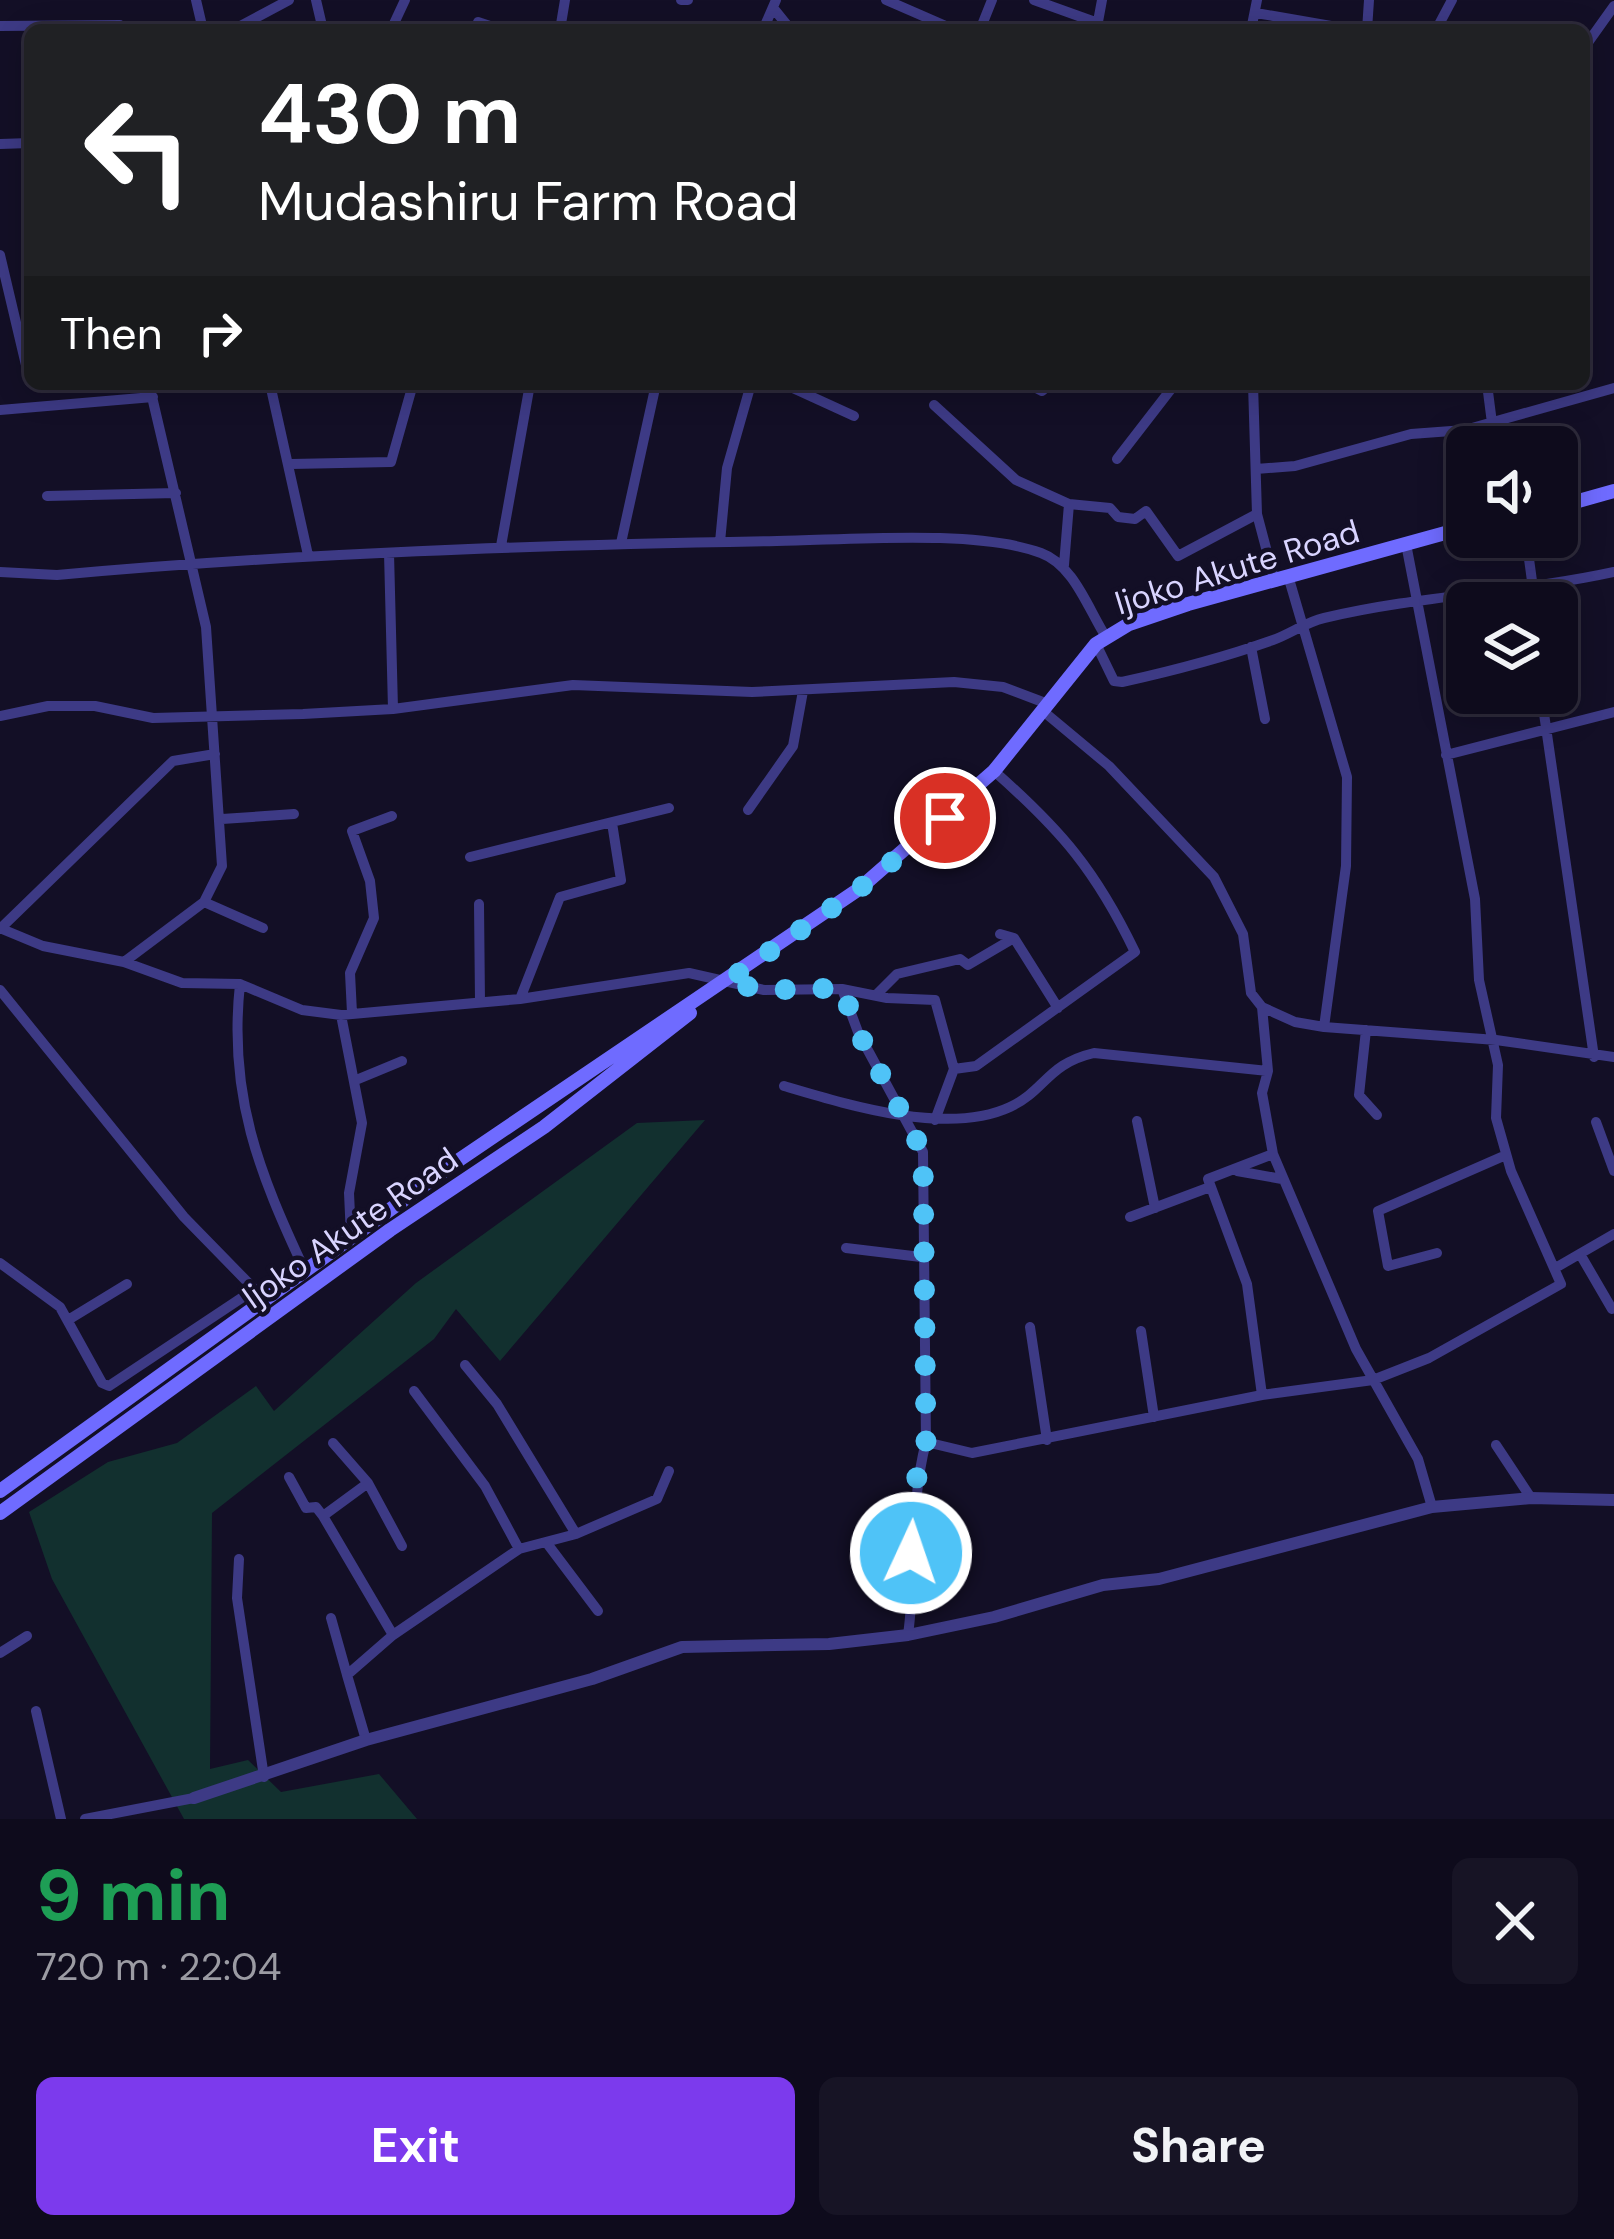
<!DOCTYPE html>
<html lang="en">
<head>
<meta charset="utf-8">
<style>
	:root { --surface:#0e0b1c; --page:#171425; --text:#f1f3f6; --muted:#9b9ba3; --line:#2e2b3b; --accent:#7c3aed }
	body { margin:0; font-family:"DM Sans",sans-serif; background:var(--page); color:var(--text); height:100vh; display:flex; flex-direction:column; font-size:45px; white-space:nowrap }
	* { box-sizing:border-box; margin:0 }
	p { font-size:39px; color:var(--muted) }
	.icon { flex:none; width:66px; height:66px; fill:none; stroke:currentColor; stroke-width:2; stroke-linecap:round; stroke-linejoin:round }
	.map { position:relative; height:1819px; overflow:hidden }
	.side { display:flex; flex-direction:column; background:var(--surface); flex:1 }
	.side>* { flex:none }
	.hud { position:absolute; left:24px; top:24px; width:1566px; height:366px; border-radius:18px; box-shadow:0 6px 30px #0003,0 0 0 3px var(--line); background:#202124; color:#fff; overflow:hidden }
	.tools { position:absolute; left:1446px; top:426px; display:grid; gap:24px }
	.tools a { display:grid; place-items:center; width:132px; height:132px; border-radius:18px; background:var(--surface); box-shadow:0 6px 30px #0003,0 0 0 3px var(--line); font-size:60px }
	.pin { position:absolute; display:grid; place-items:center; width:102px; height:102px; color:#fff; margin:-51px; border:6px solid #fff; border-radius:50%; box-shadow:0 3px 12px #0007 }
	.me { position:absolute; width:132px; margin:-66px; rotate:3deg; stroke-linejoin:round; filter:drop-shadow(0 0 9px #0008) }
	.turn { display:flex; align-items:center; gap:42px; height:252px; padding:0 36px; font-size:54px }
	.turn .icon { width:156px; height:156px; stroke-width:2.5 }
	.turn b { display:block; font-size:84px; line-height:102px }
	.then { display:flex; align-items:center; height:114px; padding:0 36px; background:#0003; gap:24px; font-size:45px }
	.round { display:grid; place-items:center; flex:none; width:126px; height:126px; border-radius:18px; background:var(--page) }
	.overview { display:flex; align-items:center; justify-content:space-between; height:204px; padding:0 36px }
	h1 { font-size:72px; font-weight:700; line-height:90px; color:#1e9e55 }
	.button { display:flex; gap:24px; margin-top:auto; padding:24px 36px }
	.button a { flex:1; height:138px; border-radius:18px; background:var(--accent); color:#fff; font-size:48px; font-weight:700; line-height:138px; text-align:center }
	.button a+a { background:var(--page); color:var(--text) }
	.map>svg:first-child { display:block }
</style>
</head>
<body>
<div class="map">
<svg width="1614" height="1819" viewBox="0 0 1614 1819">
	<rect width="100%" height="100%" fill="#130f26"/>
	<path fill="#12302f" d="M705 1120 500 1361 456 1309 434 1339 212 1513 210 1769 248 1760 281 1792 379 1774 417 1819H184L52 1579 29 1512 108 1462 177 1443 256 1386 274 1411 416 1283 637 1123Z"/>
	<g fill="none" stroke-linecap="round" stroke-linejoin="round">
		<path stroke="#3d3a85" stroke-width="10" d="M196 0 203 30
			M316 0 323 30
			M681 0H688
			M886 0 955 30
			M1034 0 1098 23
			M774 9 791 30
			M1256 13 1354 30
			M478 22 502 30
			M0 26 120 25 126 30
			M1097 27 1102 0
			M233 30 289 0
			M391 30 405 0
			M560 30 565 0
			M763 30 776 0
			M980 30 992 0
			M1251 30 1257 0
			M1367 30 1369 0
			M1436 30 1452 0
			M1584 48 1614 6
			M0 144 30 143
			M0 255 30 382
			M270 384 308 555
			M784 384 854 416
			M1029 384 1042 391 1049 385
			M1253 384 1257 514 1275 582
			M1487 384 1492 423
			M934 405 1016 480 1069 504 1064 565
			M0 410 153 397
			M1465 430 1471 447
			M1117 459 1175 384
			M291 464 391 462 413 384
			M1256 469 1295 466 1411 434 1465 430 1614 388
			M47 496 176 493
			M1069 504 1110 508 1118 517 1135 519 1146 511 1178 556 1257 514
			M1526 537 1535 603
			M720 542 727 468 751 384
			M621 543 656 384
			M501 546 530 384
			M389 553 393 709
			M0 572 57 575C297 553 537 545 777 541 849 540 976 529 1041 553 1074 565 1088 609 1106 637
			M1289 579 1347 777 1346 866 1324 1027
			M1096 644 1114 681 1122 682C1172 671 1225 657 1273 640 1290 634 1306 622 1324 618 1420 595 1518 593 1614 572
			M1251 647 1265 719
			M1541 693 1594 1057
			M1043 711 1109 766 1214 877 1243 934 1251 993 1262 1007 1295 1022 1324 1027 1496 1040 1614 1057
			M0 716 48 706H95L153 718 303 714 393 709 573 685 752 692 954 682 1003 687 1048 704
			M1446 755 1614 712
			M748 810 793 746 803 691
			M222 819 294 814
			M470 857 669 808
			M204 902 263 928
			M479 904 480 1002
			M0 929 173 761 215 754
			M2 929 43 946 124 962 182 983 240 984 302 1010 341 1015 520 999 689 973 764 990 842 989 858 1032 923 1152 926 1442C909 1507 917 1570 908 1635
			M1000 934 1014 938 1058 1008
			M124 962 204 902 222 866 206 627 149 384
			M240 984C228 1095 259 1173 305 1271
			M842 989 887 998 935 1000 954 1069 935 1120
			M0 990 184 1217 265 1300
			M877 994 897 974 960 959 968 965 1014 938
			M520 999 560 897 621 880 612 823
			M1262 1007 1268 1071 1262 1093 1273 1154 1356 1349 1418 1459 1432 1507
			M352 1013 350 973 374 918 370 881 352 831 392 816
			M341 1015 362 1123 349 1193 351 1236
			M1366 1030 1359 1095 1377 1115
			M954 1069 976 1066 1135 952C1096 871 1062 831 994 771
			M356 1080 402 1061
			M784 1086C848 1105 948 1136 1010 1107 1046 1090 1047 1064 1094 1053L1268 1071
			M1137 1121 1155 1208
			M1596 1122 1614 1171
			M1237 1171 1282 1179
			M1130 1217 1210 1187
			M846 1248 921 1257
			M1437 1253 1388 1266 1378 1211 1506 1155
			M1580 1254 1612 1309
			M0 1263 60 1307 102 1383 109 1386 252 1291
			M1557 1267 1614 1234
			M68 1320 127 1284
			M1030 1327 1047 1440
			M1141 1331 1154 1417
			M465 1365 497 1404 576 1534
			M414 1391 485 1486 519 1549
			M1262 1395 1247 1284 1208 1179 1273 1154
			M926 1442 972 1453 1262 1395 1373 1380 1429 1358 1561 1284 1511 1171 1496 1118 1498 1065 1479 980 1475 899 1406 544
			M1496 1445 1531 1498
			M289 1477 306 1508 316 1507 323 1516 393 1635
			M368 1483 402 1546
			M323 1516 368 1483 333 1443
			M546 1542 598 1611
			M239 1559 237 1598 264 1777
			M331 1618 347 1675
			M0 1653 27 1636
			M36 1711 61 1819
			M366 1740 347 1675 393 1635 519 1549 576 1534 657 1499 669 1471
			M85 1819 194 1798"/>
		<path stroke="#3d3a85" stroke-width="12" d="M194 1798 366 1740 592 1679 682 1647 829 1644 908 1635 994 1617 1103 1585 1159 1579 1432 1507 1531 1498 1614 1500"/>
		<path stroke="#6f6bff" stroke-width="14" d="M1557 507 1614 491
			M0 1491 456 1162 859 889 994 771 1096 644 1129 624 1188 604 1467 527
			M0 1513 390 1230 544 1127 690 1013"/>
	</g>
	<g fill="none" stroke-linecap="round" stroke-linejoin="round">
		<path stroke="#4fc3f7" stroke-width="21" stroke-dasharray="0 37.8" d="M911 1553 915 1485 926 1442 923 1152 858 1032 842 988 764 990 726 982 859 889 945 818"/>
	</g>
	<g text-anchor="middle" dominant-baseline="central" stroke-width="9" stroke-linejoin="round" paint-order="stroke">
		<g font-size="33" fill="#d9d4ff" stroke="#130f26">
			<text transform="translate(1237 567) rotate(-17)">Ijoko Akute Road</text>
			<text transform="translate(350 1228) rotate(-35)">Ijoko Akute Road</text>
		</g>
	</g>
</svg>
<div class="tools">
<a><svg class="icon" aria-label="sound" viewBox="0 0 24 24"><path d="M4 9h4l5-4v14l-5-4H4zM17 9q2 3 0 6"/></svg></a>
<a><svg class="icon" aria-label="layers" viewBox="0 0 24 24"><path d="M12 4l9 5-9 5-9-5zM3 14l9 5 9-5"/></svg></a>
</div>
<div class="pin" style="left:945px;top:818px;background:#d93025"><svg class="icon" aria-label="arrive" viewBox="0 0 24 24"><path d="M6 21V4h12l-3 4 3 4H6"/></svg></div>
<svg class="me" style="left:911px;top:1553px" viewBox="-20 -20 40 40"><circle r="17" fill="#4fc3f7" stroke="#fff" stroke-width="3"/><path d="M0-11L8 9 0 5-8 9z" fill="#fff"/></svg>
<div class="hud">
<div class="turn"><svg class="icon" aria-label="left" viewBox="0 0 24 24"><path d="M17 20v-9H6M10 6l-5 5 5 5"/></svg><div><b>430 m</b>Mudashiru Farm Road</div></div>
<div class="then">Then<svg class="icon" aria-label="right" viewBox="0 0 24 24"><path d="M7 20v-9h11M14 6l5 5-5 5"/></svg></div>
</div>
</div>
<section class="side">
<div class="overview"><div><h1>9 min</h1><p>720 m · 22:04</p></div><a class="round"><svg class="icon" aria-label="close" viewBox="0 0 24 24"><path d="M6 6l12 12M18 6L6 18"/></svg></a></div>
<div class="button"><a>Exit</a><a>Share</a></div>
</section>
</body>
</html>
